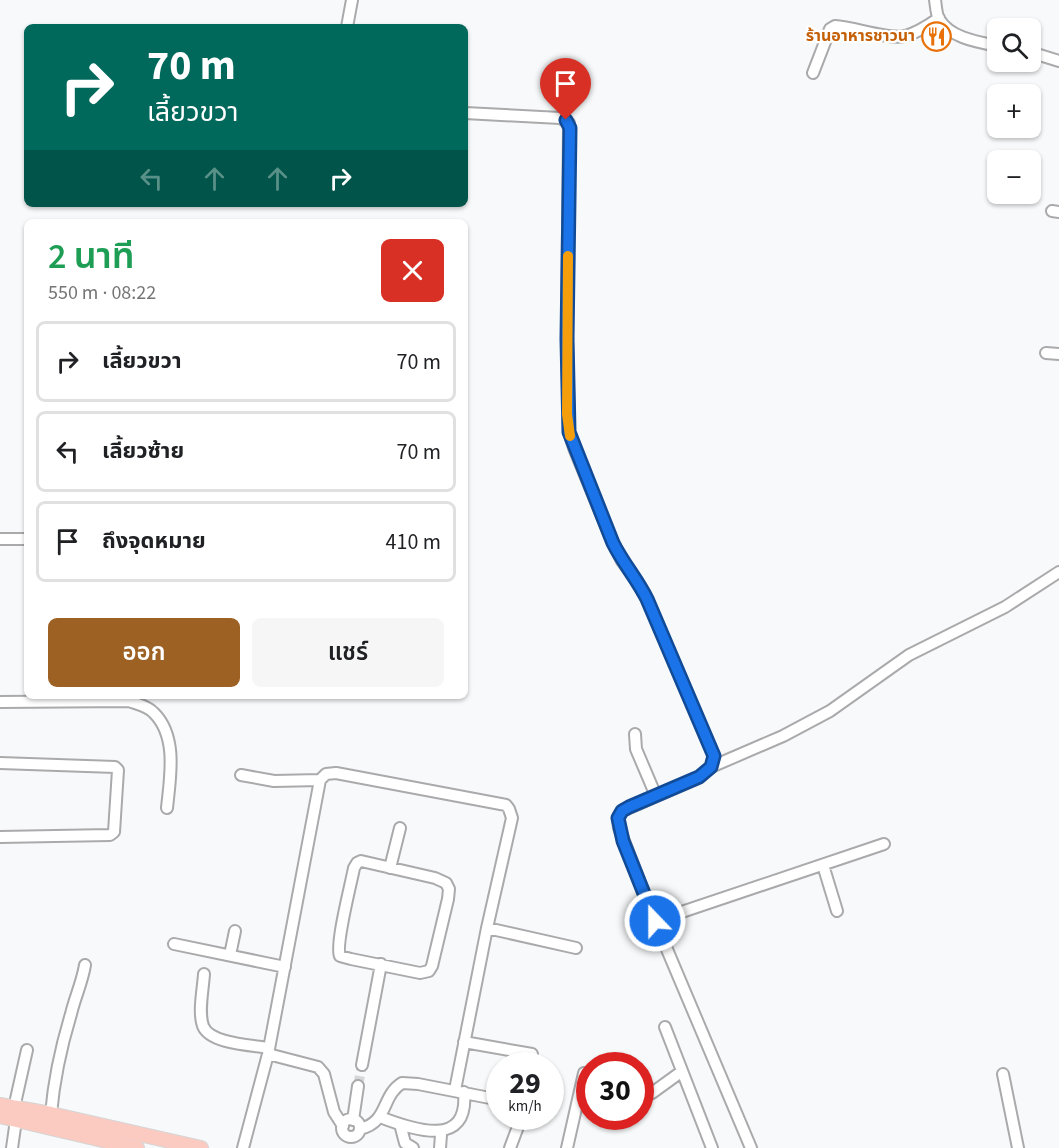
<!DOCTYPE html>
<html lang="th">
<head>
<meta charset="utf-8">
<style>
	:root { --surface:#fff; --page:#f6f6f6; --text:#202124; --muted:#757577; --line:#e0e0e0; --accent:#9d6123 }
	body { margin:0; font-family:"Source Sans 3","Noto Sans Thai",sans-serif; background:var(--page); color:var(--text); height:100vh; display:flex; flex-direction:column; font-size:22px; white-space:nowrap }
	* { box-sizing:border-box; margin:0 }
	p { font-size:20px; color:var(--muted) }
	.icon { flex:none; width:33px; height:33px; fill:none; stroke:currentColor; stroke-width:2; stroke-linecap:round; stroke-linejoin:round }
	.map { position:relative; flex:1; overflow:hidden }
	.drawer { position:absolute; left:24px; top:219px; width:444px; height:480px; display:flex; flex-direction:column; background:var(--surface); border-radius:9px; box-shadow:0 2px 4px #0004 }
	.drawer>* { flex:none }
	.guide { position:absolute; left:24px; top:24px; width:444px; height:183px; border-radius:9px; box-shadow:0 2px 4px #0004; background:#00695c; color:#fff; overflow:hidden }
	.controls { position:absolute; left:987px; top:18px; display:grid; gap:12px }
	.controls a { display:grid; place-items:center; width:54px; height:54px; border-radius:9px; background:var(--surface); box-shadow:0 2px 4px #0004; font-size:30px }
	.speed { position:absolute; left:486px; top:1052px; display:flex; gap:12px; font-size:30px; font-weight:700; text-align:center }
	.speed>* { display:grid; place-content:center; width:78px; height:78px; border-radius:50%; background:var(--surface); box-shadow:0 2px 4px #0004; line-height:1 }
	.speed small { font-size:15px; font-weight:400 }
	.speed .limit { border:9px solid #d22; background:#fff; color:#111 }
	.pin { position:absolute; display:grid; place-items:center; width:51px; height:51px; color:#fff; margin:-62px -26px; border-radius:50% 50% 50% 0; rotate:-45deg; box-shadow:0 0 6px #0007 }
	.pin .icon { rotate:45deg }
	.me { position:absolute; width:66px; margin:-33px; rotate:338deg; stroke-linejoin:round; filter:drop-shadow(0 0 4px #0008) }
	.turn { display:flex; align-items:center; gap:21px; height:126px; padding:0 24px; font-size:27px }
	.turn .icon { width:78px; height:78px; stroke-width:2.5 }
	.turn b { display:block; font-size:42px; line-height:51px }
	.lanes { display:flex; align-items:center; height:57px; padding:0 24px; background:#0003; justify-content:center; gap:30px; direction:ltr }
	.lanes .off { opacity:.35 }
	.round { display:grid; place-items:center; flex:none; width:63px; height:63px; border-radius:9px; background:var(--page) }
	.head { display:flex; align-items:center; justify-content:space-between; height:102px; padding:0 24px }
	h1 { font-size:36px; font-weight:600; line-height:45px; color:#1e9e55 }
	.primary-button { display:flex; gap:12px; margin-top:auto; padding:12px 24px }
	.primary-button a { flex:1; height:69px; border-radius:9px; background:var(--accent); color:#fff; font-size:24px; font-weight:600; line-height:69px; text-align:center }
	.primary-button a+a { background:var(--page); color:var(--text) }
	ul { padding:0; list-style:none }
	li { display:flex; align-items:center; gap:18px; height:81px; margin:0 12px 9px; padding:0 12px; border:3px solid var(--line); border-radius:9px }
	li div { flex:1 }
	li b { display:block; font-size:22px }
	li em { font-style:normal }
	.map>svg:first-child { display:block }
</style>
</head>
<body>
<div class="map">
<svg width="1059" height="1148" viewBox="0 0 1059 1148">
	<rect width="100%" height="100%" fill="#f8f9fa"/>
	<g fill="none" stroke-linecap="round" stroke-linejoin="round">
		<path stroke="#d6d7d8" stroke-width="10" stroke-dasharray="10 5" stroke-linecap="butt" d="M358 1086 362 1065"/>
		<defs>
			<path id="minor" d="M935 0C936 5 936 14 939 19 950 38 978 42 998 46
				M347 27 352 0
				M1030 52 1059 61
				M813 73 830 29 835 26C854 27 889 40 905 36 917 33 929 25 939 18
				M465 113 560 118 569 123 567 340 569 432 574 448 613 543 622 561 637 581 647 599 714 756 711 767 700 777 622 811 618 818 619 828 655 921 751 1148
				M1052 211 1059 212
				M1046 353 1059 354
				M0 539H27
				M0 702 129 701C137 704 148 706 154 713 178 737 170 778 167 808
				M635 734 636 749 656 796
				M0 763 115 767 118 770 114 832 110 835 0 837
				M711 767 783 736 830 711 909 655 1005 607 1059 572
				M241 775 274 781 320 780
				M361 861 435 878 446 883 449 889 448 899 432 966 429 971 420 973 351 959 340 956C335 945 351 884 354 868L357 863Z
				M823 865 837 911
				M390 868 400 828
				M655 921 884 844
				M487 928 576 948
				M174 944 285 967
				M230 955 235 931
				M204 974C203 990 198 1012 203 1026 210 1044 252 1045 269 1048
				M665 1027 712 1148
				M464 1042 532 1054
				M268 1054 318 1067 324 1074 334 1112 343 1126
				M362 1065 381 964
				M1003 1074 1018 1148
				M652 1093 681 1072
				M14 1108 27 1050
				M51 1114C54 1079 61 1047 71 1014 75 997 82 983 85 965
				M380 1117C416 1131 469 1148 464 1092
				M342 1128a9 9 0 1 1 18 0a9 9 0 1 1-18 0Z
				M353 1120 358 1086
				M400 1124 405 1143 413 1148
				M360 1129C389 1122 381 1096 402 1083L418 1084 500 1100
				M12 1148 16 1120
				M243 1148 268 1054 320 780 326 774 336 773 506 805 509 809 512 818 487 928 455 1090
				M440 1148 441 1135
				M510 1148 522 1116
				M567 1148 584 1073"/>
			<path id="major" d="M0 1105 51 1114 201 1148
				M0 1116 137 1148"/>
		</defs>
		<use href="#minor" stroke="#aaaaac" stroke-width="14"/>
		<use href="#major" stroke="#d5d5d5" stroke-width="16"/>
		<use href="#minor" stroke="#fff" stroke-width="10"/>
		<use href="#major" stroke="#fbcbc2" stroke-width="14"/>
	</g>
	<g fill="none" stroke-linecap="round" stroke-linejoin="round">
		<defs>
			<path id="route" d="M566 120 570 128 567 339 569 432 613 543C623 563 637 579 647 599L714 756 711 767 699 777 629 807 622 811 618 818 623 841 655 921"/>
		</defs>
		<use href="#route" stroke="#114b97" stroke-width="15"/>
		<use href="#route" stroke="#1a73e8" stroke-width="10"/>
		<path stroke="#f59e0b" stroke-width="10" d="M568 256 567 414 570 436"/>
	</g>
	<defs>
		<symbol id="restaurant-ring" viewBox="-11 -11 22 22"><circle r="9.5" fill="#fff" stroke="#e8710a" stroke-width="1.5"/><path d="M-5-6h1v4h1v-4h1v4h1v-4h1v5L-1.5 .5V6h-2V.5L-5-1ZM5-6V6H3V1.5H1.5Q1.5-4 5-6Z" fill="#e8710a"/></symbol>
	</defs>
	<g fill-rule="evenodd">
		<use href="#restaurant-ring" x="920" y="20" width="33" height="33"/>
	</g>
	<g text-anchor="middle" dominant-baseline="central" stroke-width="4.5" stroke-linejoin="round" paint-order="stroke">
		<g font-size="16" font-weight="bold" fill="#c56008" stroke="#fff" text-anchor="end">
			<text x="915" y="36">ร้านอาหารชาวนา</text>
		</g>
	</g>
</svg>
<div class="controls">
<a><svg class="icon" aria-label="search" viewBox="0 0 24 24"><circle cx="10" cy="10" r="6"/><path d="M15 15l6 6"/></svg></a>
<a>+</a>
<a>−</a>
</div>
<div class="speed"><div>29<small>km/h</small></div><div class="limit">30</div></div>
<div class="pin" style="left:566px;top:120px;background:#d93025"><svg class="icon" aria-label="arrive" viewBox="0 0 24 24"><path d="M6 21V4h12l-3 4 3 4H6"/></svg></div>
<svg class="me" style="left:655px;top:921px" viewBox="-20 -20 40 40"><circle r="17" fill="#1a73e8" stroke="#fff" stroke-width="3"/><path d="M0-11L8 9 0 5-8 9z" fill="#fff"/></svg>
<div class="guide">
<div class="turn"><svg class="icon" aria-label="right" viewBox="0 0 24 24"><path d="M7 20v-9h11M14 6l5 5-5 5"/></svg><div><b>70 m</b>เลี้ยวขวา</div></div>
<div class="lanes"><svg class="icon off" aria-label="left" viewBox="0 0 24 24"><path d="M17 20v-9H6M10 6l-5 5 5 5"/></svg><svg class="icon off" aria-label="ahead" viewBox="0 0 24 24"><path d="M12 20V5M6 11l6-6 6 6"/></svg><svg class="icon off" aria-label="ahead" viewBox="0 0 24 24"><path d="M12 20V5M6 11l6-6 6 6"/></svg><svg class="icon" aria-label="right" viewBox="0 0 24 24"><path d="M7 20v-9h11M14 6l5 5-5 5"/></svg></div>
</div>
<section class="drawer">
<div class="head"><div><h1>2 นาที</h1><p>550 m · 08:22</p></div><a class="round" style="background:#d93025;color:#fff"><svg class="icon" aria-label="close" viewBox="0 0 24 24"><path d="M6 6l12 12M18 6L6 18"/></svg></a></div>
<ul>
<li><svg class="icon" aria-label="right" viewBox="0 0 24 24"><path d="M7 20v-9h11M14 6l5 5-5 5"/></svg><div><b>เลี้ยวขวา</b></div><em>70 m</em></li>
<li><svg class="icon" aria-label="left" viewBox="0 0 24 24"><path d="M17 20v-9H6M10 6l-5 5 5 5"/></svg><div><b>เลี้ยวซ้าย</b></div><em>70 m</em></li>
<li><svg class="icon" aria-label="arrive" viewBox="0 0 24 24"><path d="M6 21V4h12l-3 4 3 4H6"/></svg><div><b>ถึงจุดหมาย</b></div><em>410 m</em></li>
</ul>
<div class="primary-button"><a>ออก</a><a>แชร์</a></div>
</section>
</div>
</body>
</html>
